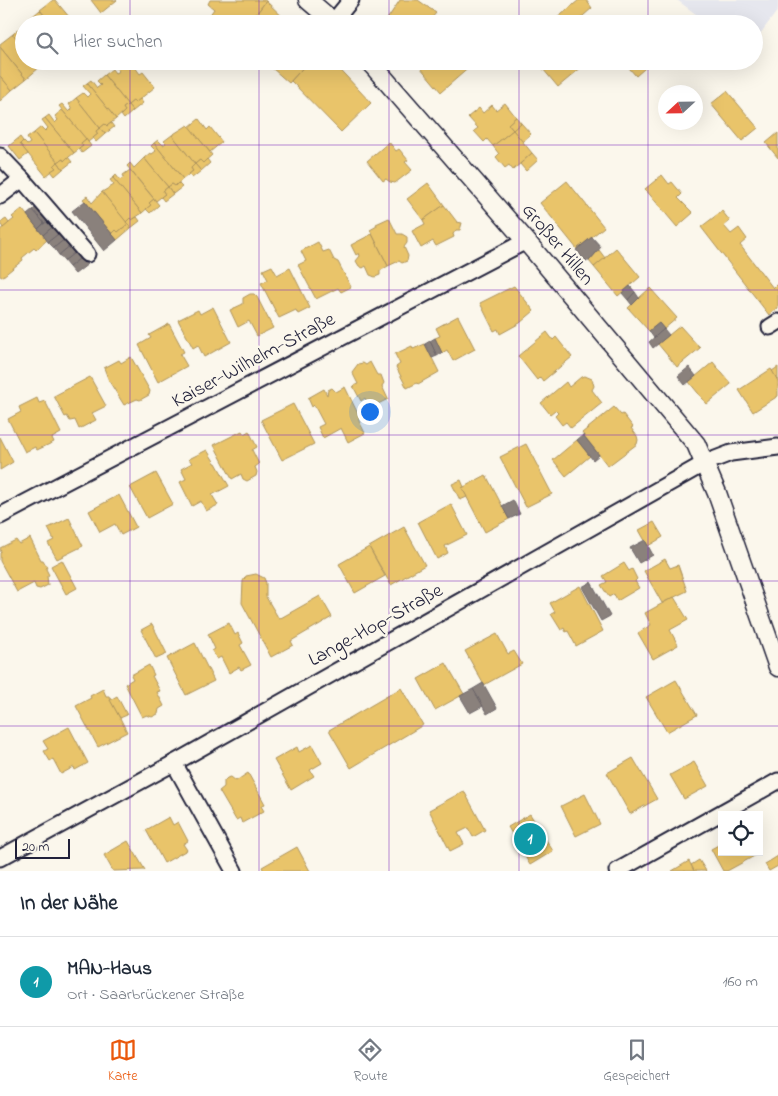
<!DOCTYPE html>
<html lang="de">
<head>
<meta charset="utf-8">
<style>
	:root { --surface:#fff; --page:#f6f6f7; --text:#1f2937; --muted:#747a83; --line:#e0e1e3; --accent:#ea580c }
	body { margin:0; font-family:"Indie Flower",sans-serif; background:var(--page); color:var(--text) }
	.controls { position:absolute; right:15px; bottom:15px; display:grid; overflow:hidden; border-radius:0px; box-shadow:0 5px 20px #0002 }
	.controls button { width:45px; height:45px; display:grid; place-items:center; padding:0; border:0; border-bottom:1px solid var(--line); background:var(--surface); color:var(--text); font:25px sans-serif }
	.compass { position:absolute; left:658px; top:85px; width:45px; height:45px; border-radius:50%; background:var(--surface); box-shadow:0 5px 20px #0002; rotate:248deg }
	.scale { position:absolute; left:15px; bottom:12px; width:55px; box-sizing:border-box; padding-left:5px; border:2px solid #22223b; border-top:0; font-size:14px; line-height:18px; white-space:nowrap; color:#22223b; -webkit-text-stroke:4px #fbf7ec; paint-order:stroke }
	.you { position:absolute; left:369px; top:411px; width:18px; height:18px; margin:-12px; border:4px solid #fff; border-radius:50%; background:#1a73e8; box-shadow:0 0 0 8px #1a73e833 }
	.badge { display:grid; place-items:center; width:32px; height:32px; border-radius:50%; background:var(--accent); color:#fff; font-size:16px; font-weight:700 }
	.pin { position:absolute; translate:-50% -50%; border:2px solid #fff; box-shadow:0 1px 5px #0006 }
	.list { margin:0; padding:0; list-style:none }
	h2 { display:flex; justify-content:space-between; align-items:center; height:65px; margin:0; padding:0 20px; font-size:21px }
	h2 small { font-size:16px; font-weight:400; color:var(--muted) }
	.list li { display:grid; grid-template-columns:32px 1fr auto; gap:15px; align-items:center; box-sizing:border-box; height:90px; padding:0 20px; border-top:1px solid var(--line) }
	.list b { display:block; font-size:19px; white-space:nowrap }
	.list p { margin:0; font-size:16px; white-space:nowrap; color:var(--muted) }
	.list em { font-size:16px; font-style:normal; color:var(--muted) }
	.icon { flex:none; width:28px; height:28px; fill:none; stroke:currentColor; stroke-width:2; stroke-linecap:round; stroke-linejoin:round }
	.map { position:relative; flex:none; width:778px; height:871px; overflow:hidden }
	.search { position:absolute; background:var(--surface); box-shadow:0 5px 20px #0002; left:15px; right:15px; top:15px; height:55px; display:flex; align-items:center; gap:12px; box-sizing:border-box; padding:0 18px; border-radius:28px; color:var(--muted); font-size:19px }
	.sheet { height:155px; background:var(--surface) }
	nav { display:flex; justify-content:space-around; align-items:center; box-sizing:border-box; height:70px; border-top:1px solid var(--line); background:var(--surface); font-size:14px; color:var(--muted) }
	nav a { display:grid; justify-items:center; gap:2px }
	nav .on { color:var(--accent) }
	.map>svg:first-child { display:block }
</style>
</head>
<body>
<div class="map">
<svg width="778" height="871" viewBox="0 0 778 871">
	<rect width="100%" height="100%" fill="#fbf7ec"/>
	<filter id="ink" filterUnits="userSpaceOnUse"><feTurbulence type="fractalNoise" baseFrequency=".02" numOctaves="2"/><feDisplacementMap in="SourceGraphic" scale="10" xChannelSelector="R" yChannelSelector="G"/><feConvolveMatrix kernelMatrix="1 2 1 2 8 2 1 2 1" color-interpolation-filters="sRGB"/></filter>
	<g filter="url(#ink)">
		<polygon fill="#e6e7ee" points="677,0 778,0 778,10 754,42 754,24 709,24"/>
		<g fill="#e9c46a" stroke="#ad935c">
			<polygon points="53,0 55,0 75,24 51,24 40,10"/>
			<polygon points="91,0 117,0 101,13"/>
			<polygon points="210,0 264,0 266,1 249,24 227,24 230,20 226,17 220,24 209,16 214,9 208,4"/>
			<polygon points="400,0 418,0 436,13 431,19 434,24 384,24"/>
			<polygon points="579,0 586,0 592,8 574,24 550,24"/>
			<polygon points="266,1 290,24 249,24"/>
			<polygon points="40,10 51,24 28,24 26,22"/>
			<polygon points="24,24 24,47 13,34"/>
			<polygon points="13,34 24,47 24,61 36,61 40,67 26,79 0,47 0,44"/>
			<polygon points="0,47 26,79 12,90 0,76"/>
			<polygon points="114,61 125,61 129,65 132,63 140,74 143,72 155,87 135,103 133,101 128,105 104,75 112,69 115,73 119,71 112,63"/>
			<polygon points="264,61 309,61 289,83"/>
			<polygon points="309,61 332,61 371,103 341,132 291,81"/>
			<polygon points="415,61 468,61 472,65 441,92"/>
			<polygon points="553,61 589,61 558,87 543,69"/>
			<polygon points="623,61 653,61 636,76"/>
			<polygon points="104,75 128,105 123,108 125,111 116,119 87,83 91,80 97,88 101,85 97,81"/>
			<polygon points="0,76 12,90 0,101"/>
			<polygon points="87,83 116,119 107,126 105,124 100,128 76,98 83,93 87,97 90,94 83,86"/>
			<polygon points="727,91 758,128 742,141 711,104"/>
			<polygon points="76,98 100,128 96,131 98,134 88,142 59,106 62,104 69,112 72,109 69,104"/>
			<polygon points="140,99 143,103 133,111 128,105 133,101 135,103"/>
			<polygon points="505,103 516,117 508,124 513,130 493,146 487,139 484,142 474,131 478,128 468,117 479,108 483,113 492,105 496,110"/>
			<polygon points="128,105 133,111 124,119 121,115 125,111 123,108"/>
			<polygon points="62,110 86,139 81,143 83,146 74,153 45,118 49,115 55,123 58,120 55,116"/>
			<polygon points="516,117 521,123 513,130 508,124"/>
			<polygon points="45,118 74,153 64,161 63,159 58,162 34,133 41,127 45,131 48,128 42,120"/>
			<polygon points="199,119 207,130 210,127 222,142 210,152 189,127"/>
			<polygon points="111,123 114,127 105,134 100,128 105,124 107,126"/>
			<polygon points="521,123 531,134 522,142 513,130"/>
			<polygon points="188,125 212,155 203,163 200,160 195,164 172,135"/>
			<polygon points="100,128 105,134 96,142 93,138 98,134 96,131"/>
			<polygon points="513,130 532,153 513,170 509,165 505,168 496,157 499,154 493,146"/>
			<polygon points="34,133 58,162 54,166 56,168 46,176 20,144 23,141 27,145 30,143 27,138"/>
			<polygon points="778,133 778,158 766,143"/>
			<polygon points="172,135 195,164 191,168 193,171 183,179 154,143 158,140 163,145 166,143 164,141"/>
			<polygon points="20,137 23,141 20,144 28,154 20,160 9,146"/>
			<polygon points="86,139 91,146 82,153 79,149 83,146 81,143"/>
			<polygon points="389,142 396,151 399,149 408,160 405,162 412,170 395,183 390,182 386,179 383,181 367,161"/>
			<polygon points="154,143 183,179 175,186 172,184 168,187 144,158 150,153 152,154 156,151 151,146"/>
			<polygon points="532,153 538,160 526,171 520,164"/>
			<polygon points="68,157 72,162 63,169 58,162 63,159 64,161"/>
			<polygon points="144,158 168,187 163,191 165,194 156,201 127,166 130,163 134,168"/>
			<polygon points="207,159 210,163 201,171 195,164 200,160 203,163"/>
			<polygon points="58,162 63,169 55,176 51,171 56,168 54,166"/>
			<polygon points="195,164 201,171 192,178 189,174 193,171 191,168"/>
			<polygon points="130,170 154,199 149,203 151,205 142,213 113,178 116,175 120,180 124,177 123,175"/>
			<polygon points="662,175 669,184 672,182 682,194 678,198 693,213 677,227 645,189"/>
			<polygon points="113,178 142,213 132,220 130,218 126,222 102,192 114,185 110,180"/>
			<polygon points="567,181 604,227 577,249 540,203"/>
			<polygon points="178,183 182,187 173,194 168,187 172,184 175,186"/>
			<polygon points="428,183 444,205 423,220 407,199"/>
			<polygon points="168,187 173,194 164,201 161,197 165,194 163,191"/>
			<polygon points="102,192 128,224 118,232 116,230 112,234 83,199 87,196 92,203"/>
			<polygon points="154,199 159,205 150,213 146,209 151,205 149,203"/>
			<polygon points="444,205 457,222 462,223 460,230 456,230 453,234 454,237 436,246 433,241 421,248 412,231 425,224 423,220"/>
			<polygon points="22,209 47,240 36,250 34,248 22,258 23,260 2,277 0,276 0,230 14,219 12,217"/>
			<polygon points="722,211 730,221 724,226 731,234 739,228 747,239 740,245 773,288 778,283 778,308 769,315 701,227"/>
			<polygon points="137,217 140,221 131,228 126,222 130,218 132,220"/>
			<polygon points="389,218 397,234 402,234 407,237 407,243 404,247 408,256 407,261 402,263 399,261 388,266 370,230 377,226 376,224"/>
			<polygon points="6,219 9,223 3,228 0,223"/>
			<polygon points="128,224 131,228 117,240 112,234 116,230 118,232"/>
			<polygon points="372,234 388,266 380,271 380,275 375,277 370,275 366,266 363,268 359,266 356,261 360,256 359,253 356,255 351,245"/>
			<polygon points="318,242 323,252 329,250 334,260 338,262 351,287 341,292 338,288 316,299 298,265 306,261 301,251"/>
			<polygon points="616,248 640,277 618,296 594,267"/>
			<polygon points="599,250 605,258 594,267 589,261"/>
			<polygon points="272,266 277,275 290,268 310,308 298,314 296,310 279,318 261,283 268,280 263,270"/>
			<polygon points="514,286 534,311 520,323 500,334 498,329 494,331 480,303"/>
			<polygon points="650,288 677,318 664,329 659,323 649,331 628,308"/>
			<polygon points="250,294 254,294 257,297 273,328 257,336 249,321 238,327 230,310 243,304 243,298"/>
			<polygon points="213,307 231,342 204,357 198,345 193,348 178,320 198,310 200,314"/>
			<polygon points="458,316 475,349 453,361 447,350 442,353 435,338 440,336 436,328"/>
			<polygon points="169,324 184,352 180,354 187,366 158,382 139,345 151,338 149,335"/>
			<polygon points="680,326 700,348 677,367 658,344"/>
			<polygon points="547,332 553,340 556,337 572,357 543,381 540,377 537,380 518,356"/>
			<polygon points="425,344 439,372 418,384 417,383 407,388 396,367 400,364 395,354 412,346 413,349"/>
			<polygon points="131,357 150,391 149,395 140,400 137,399 124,405 109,381 104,368 119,360 121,363"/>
			<polygon points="370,362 377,375 381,375 384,383 382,386 388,399 370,408 365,398 361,401 353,386 358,384 352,372 358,364 363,363 366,365"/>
			<polygon points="713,362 731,384 707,404 689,382"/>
			<polygon points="778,367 778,381 772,371"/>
			<polygon points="771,369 778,381 778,396 753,412 739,390"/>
			<polygon points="585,376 592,379 594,386 592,390 602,403 571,428 566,422 562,425 555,416 558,413 555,410 550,414 541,403 566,382 569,387 581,377"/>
			<polygon points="90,377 106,406 92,413 96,420 79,429 75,420 70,421 67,416 65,417 54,396"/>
			<polygon points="345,387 360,418 358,419 365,433 348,442 341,428 323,438 318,427 324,424 314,405 312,407 308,398 324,389 327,395 328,390 332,388 336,392"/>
			<polygon points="37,398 39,403 45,401 61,433 52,438 54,442 37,450 35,447 25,452 8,419 21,412 19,407"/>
			<polygon points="293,404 314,444 282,460 261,420"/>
			<polygon points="614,407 621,415 623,414 633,427 631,428 637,436 638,440 637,444 608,466 582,433"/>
			<polygon points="242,431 244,434 249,431 257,447 252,450 259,464 255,467 257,472 256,476 247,481 243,479 241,474 232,479 214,445"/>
			<polygon points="0,437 13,462 0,470"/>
			<polygon points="577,440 590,456 566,476 553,460"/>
			<polygon points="526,444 552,494 526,507 500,457"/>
			<polygon points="207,450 215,463 216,463 229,486 212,495 218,505 206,511 201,501 192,506 180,482 186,479 181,469 192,463 189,459"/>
			<polygon points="156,473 173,504 147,518 130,487"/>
			<polygon points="486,475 509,519 485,532 462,488"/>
			<polygon points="461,480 464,487 462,488 467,497 460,500 452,484"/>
			<polygon points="119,495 136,527 121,535 115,524 100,532 89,511"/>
			<polygon points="451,504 467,535 445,546 448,553 437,559 418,522"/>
			<polygon points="69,518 83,546 57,559 48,543 54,540 48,528"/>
			<polygon points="654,522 663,537 648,546 639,530"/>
			<polygon points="404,527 425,565 391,585 369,547"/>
			<polygon points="30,538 41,560 43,560 47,567 46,569 49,575 47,576 48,585 40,589 36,588 34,583 17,592 0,561 0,553 1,552 0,548 16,540 19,544"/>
			<polygon points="369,547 385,576 355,593 339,564"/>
			<polygon points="665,559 670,568 678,565 687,591 662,603 644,571"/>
			<polygon points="62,560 77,588 66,594 51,566"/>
			<polygon points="624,563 629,571 632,569 637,579 635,581 639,588 617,601 614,594 609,597 601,585 607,582 603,576"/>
			<polygon points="256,574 264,578 266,583 266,597 279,619 320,596 332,617 291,641 293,645 271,657 242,603 243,581 246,576"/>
			<polygon points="580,586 603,631 576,646 568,631 566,632 564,628 561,630 551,614 555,612 550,603"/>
			<polygon points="674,597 688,620 670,630 678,645 653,659 638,633 651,625 645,613"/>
			<polygon points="229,623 235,635 238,633 243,643 240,645 251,665 241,670 239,667 229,673 221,657 217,659 212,651 215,649 208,634"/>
			<polygon points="152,624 167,654 156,659 141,630"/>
			<polygon points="497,634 508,654 514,651 522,664 484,685 465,651"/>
			<polygon points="195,643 214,681 186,695 167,658"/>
			<polygon points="446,663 464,694 435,710 418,679"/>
			<polygon points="149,665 154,675 152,676 160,691 157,692 164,706 159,709 158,714 152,717 147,715 142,717 125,684 133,679 131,675"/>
			<polygon points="676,680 697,715 667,732 646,697"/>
			<polygon points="401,688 423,725 351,768 329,730"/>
			<polygon points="103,689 106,696 109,696 127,732 98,747 76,706 91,698 90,696"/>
			<polygon points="117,696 127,715 120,718 110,700"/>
			<polygon points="69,727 88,763 75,770 74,767 61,774 53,759 50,761 44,751 48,749 43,741"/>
			<polygon points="312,745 322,763 310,770 314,776 291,790 274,760 297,747 299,752"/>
			<polygon points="633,758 657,799 630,814 607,773"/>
			<polygon points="694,762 708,786 684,799 670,775"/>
			<polygon points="248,773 265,804 261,806 264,811 242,823 240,818 236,820 219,791 224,787 224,781 227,778 231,777 236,781"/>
			<polygon points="464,791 485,830 473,837 468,828 458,833 464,844 450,851 429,810"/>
			<polygon points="585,794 600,824 576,836 561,806"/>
			<polygon points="530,814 553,851 530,865 508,827"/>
			<polygon points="169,817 173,825 178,822 188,841 183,844 187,850 164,863 146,830"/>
			<polygon points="128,841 145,870 113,871 104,855"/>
			<polygon points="722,843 722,852 757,852 758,854 727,871 723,871 711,849"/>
			<polygon points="297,847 310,871 264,871 262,867"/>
			<polygon points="778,856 778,866 769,871 765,864"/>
			<polygon points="699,860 706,871 694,871 691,865"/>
			<polygon points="689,861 694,871 672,871"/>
		</g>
		<g fill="#8a817c" stroke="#6b6468">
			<polygon points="85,201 117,240 104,251 72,211"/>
			<polygon points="40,204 51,218 44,223 33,210"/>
			<polygon points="33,210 44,223 38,229 27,215"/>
			<polygon points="51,218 56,224 43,235 38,229"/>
			<polygon points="56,224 62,231 48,242 43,235"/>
			<polygon points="62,231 67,237 54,248 48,242"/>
			<polygon points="67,237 72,244 59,255 54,248"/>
			<polygon points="592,237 601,247 589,261 585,261 576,250"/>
			<polygon points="72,244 78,250 64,261 59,255"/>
			<polygon points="78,250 83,256 69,267 64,261"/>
			<polygon points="83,256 88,264 75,274 69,267"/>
			<polygon points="630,286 635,292 628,300 622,293"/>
			<polygon points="635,292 639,298 632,305 628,300"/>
			<polygon points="659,323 664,329 654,338 649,331"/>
			<polygon points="664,329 669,335 653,348 649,342"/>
			<polygon points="435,338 442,353 437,356 430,341"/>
			<polygon points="430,341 437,356 432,358 425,344"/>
			<polygon points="689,367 696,376 685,385 678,376"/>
			<polygon points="583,435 599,455 593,460 577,440"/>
			<polygon points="513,500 520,514 509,519 502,506"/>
			<polygon points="645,540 653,555 639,563 630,548"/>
			<polygon points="591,582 610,616 601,621 582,587"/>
			<polygon points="483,683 497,708 487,714 473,689"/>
			<polygon points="473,689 483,706 470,713 460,696"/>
		</g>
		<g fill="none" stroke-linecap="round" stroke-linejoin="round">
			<g stroke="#22223b" stroke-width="19">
				<g id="minor">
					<polyline points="334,21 351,0"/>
					<polyline points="0,156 22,179 0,196"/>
					<polyline points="22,179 87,254"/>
					<polyline points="770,327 778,322"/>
					<polyline points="0,516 526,241"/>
					<polyline points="174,763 234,871"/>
					<polyline points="0,858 174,763 705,463 731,453 778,447"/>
					<polyline points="617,871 778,781"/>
				</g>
			</g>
			<g stroke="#22223b" stroke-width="21">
				<g id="tertiary">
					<polyline points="308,0 336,24"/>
					<polyline points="369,61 526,241 696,444 717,493 778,667"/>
				</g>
			</g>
			<use href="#minor" stroke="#fbf7ec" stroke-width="15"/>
			<use href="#tertiary" stroke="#fbf7ec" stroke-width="18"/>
		</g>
	</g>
	<path fill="none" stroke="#7b2cbf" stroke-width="1" stroke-opacity="0.55" d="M130,0V24M259,0V24M389,0V24M519,0V24M648,0V24M130,61V871M259,61V871M389,61V871M519,61V871M648,61V871M0,145H778M0,290H778M0,435H778M0,581H778M0,726H778"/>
	<g text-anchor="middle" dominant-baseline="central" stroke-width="5" stroke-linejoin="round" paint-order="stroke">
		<g font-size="20" fill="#22223b" stroke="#fbf7ec">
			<text transform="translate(557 245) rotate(50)">Großer Hillen</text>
			<text transform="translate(254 361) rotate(-28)">Kaiser-Wilhelm-Straße</text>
			<text transform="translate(376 626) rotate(-29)">Lange-Hop-Straße</text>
		</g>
	</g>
</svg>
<div class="controls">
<button><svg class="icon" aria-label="locate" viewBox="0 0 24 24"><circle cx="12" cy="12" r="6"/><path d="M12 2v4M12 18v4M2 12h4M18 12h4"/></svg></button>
</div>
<svg class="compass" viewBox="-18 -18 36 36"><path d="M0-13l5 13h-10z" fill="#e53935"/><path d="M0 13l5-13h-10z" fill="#747a83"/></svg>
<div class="scale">20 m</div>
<div class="you"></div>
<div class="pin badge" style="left:530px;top:839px;background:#0f9aa8">1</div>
<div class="search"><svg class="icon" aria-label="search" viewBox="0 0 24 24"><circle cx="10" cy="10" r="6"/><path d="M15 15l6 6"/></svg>Hier suchen</div>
</div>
<section class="sheet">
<h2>In der Nähe<small></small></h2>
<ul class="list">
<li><span class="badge" style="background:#0f9aa8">1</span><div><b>MAN-Haus</b><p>Ort · Saarbrückener Straße</p></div><em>160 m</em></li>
</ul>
</section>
<nav>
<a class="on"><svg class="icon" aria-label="map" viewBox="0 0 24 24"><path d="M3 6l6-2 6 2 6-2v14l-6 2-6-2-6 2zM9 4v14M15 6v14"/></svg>Karte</a>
<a><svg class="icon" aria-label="directions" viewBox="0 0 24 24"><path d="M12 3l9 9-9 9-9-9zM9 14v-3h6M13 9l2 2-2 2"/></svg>Route</a>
<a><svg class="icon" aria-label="saved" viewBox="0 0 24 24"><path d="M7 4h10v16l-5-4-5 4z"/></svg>Gespeichert</a>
</nav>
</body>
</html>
